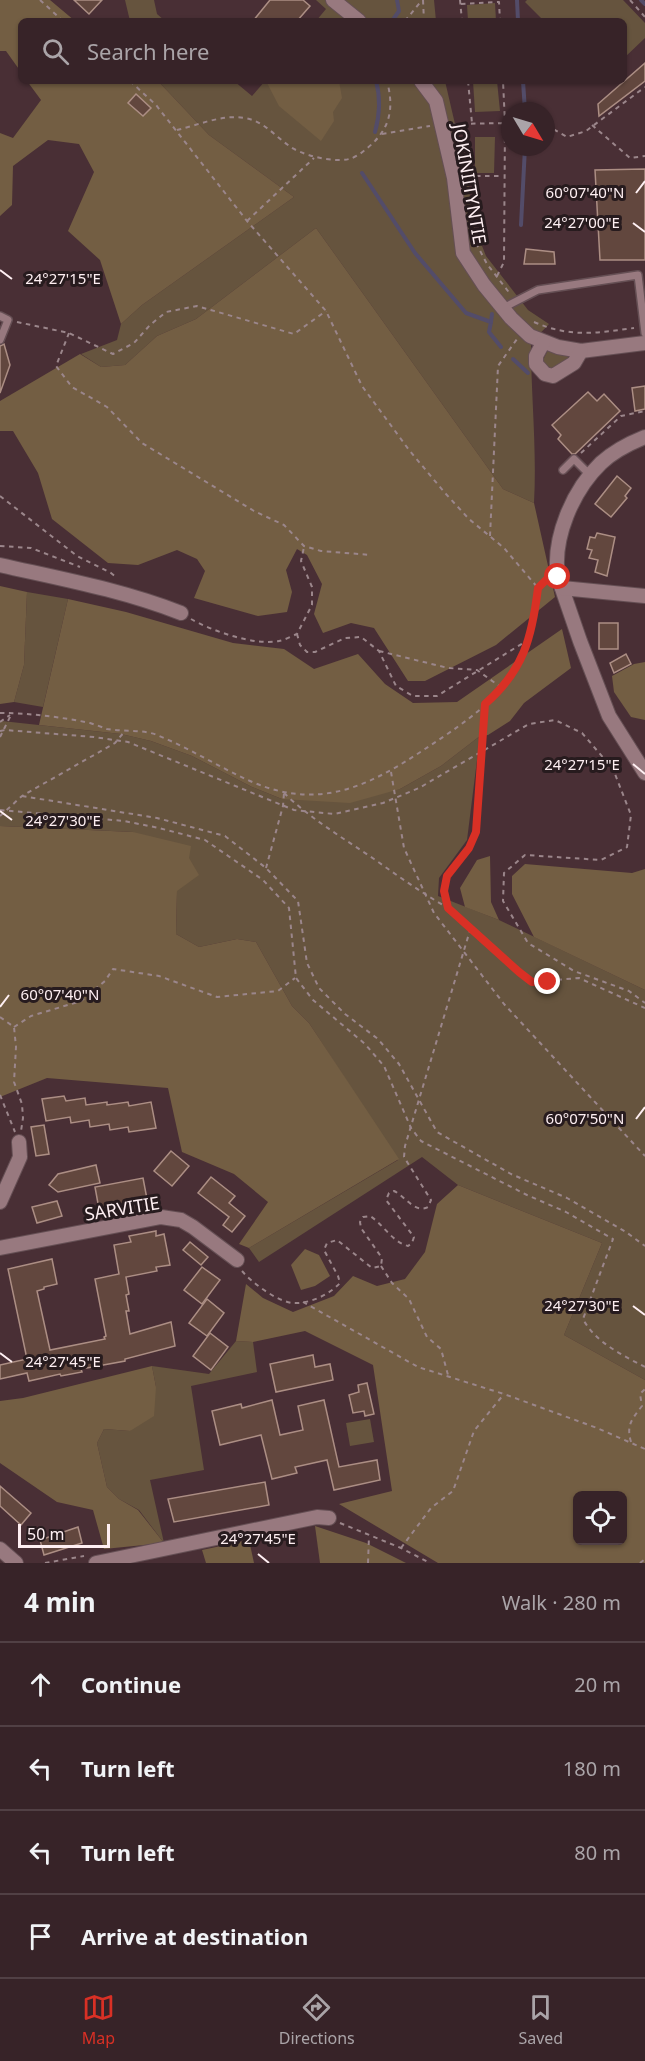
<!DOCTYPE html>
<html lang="en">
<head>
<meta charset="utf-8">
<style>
	:root { --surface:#372328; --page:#3e2b30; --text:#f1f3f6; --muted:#aaa4a8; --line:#514045; --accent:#d93025 }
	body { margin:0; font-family:"Noto Sans",sans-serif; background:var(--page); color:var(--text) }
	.controls { position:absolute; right:18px; bottom:18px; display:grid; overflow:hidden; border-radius:9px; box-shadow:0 2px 4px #0004 }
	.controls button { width:54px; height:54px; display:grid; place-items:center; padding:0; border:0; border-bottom:2px solid var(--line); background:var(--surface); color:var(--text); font:30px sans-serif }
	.compass { position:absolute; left:501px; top:102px; width:54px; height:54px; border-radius:50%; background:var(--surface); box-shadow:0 2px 4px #0004; rotate:128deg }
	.scale { position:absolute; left:18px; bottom:15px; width:92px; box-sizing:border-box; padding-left:6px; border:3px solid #feeff2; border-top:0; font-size:16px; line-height:21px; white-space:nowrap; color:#feeff2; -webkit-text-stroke:4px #271b1e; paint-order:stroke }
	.stop { position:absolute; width:18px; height:18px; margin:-14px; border:4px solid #d93025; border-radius:50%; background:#fff }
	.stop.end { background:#d93025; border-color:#fff; box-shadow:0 2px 6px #0008 }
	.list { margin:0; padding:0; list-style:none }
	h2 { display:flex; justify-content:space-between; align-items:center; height:78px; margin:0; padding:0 24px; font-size:26px }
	h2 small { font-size:20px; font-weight:400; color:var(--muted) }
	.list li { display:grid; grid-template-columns:39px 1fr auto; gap:18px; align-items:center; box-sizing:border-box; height:84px; padding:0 24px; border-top:2px solid var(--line) }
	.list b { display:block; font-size:22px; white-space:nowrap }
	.list em { font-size:20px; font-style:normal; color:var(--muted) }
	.icon { flex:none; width:33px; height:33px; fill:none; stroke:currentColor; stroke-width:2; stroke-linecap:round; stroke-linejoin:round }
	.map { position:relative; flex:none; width:645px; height:1563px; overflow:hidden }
	.search { position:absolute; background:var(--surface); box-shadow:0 2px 4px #0004; left:18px; right:18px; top:18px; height:66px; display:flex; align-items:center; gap:15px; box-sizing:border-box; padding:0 21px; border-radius:9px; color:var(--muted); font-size:22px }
	.sheet { height:414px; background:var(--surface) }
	nav { display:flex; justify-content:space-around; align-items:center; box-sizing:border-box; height:84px; border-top:2px solid var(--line); background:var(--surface); font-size:16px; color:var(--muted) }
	nav a { display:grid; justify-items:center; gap:3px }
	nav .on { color:var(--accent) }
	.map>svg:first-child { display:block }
</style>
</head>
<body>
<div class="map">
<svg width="645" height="1563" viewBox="0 0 645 1563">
	<rect width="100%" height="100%" fill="#492f35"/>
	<g fill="#66543e">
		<polygon points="125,0 154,0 157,14 165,21 130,21"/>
		<polygon points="316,0 434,0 436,21 316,21 326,9"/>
		<polygon points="527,0 623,0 645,23 645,38 624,58 624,21 544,21 525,2"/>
		<polygon points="495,3 496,21 468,21 467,5"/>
		<path d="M158,81H234L252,96L265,81H445L468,180L473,223L486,256L528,310L549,324L531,343C531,397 537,449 534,503L503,489L316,228L196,319L157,336L125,365L101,367L81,354L117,340L121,324L142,305L294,197L209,135Z"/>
		<polygon points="473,81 497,81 500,111 475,112"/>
		<polygon points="475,137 495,137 494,173 475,173"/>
		<polygon points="548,350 570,357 554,368 549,368 545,364 543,360"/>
		<polygon points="27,592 68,599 43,707 14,702 24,665"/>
		<polygon points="2,721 121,734 151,741 192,756 252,787 282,799 400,789 441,766 480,736 467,840 439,878 438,896 499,920 645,990 645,1380 564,1335 602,1243 458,1185 422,1157 259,1262 249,1248 398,1160 309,1023 292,1006 256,942 237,939 199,947 176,934 177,891 133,832 0,826 0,722"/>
		<polygon points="236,1341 253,1342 257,1372 191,1386 204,1470 150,1480 164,1543 139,1510 119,1499 107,1487 97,1443 104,1429 130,1431 156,1387 152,1366 209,1374"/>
		<polygon points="370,1419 374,1442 350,1446 346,1423"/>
	</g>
	<g fill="#735e43" fill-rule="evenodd">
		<polygon points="0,0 50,0 75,21 21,21 21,72 6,51 0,51"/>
		<polygon points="27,81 158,81 209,135 294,197 142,305 121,324 100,260 68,231 94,172 79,144 48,140 13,166 12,205 0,216 0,133 13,138 41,100"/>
		<polygon points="266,81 339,81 342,98 333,112 334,121 321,141 279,106"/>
		<polygon points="316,228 503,489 534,503 555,597 496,645 425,681 408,681 374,628 351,623 323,633 314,614 322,584 307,555 297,549 286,570 292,592 287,612 258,616 194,598 205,571 197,559 177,550 138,565 108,563 52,519 38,473 13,431 0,431 0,401 80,354 101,367 125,365 157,336 196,319"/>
		<polygon points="0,586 27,592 24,665 14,702 0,704"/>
		<polygon points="68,599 126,612 233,643 284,649 314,669 358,654 385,684 413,703 457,702 562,629 571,668 524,703 510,721 488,735 480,736 441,766 400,789 350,803 282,799 252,787 192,756 151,741 121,734 39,725"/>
		<polygon points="645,662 645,720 631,717 614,692 612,676 634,664"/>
		<polygon points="0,826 133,832 191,846 189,858 199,875 177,891 176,934 199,947 237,939 256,942 292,1006 309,1023 399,1159 249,1248 239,1244 268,1202 234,1174 182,1152 168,1088 47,1078 0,1097"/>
		<polygon points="490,856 491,902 499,920 465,907 460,888 477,860"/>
		<polygon points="525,864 632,873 645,869 645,990 534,937 512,894 512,876"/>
		<path d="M458,1185L602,1243L564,1335L645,1380V1563H438L339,1504L392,1491L373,1365L305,1331L253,1342L236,1341L246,1284L263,1298L293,1312L334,1296L353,1276L377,1286L405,1279L425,1252L437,1204ZM578,1496H622V1540H578Z"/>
		<polygon points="305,1249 319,1255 330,1276 315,1286 301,1290 291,1265"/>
		<polygon points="152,1366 156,1387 154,1416 130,1431 104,1429 97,1443 107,1487 119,1499 138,1510 164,1543 104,1549 93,1510 57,1502 0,1463 0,1401 23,1398"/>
		<polygon points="315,1526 366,1543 406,1563 320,1563"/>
		<polygon points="249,1540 254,1563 206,1563 202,1550"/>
	</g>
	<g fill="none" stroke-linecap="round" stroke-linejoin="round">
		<g stroke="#534c69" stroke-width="4">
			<polyline points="517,0 518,21"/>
			<polyline points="641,0 645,4"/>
			<polyline points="392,21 399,11 397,0"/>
			<polyline points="523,81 525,111"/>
			<path d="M375,132C380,114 381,99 376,81"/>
			<polyline points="362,173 415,253 466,313 491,322 489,332 501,347"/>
			<polyline points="521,225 525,147"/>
			<polyline points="491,322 492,314"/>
			<polyline points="513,359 528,373"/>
		</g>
	</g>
	<g fill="#62473e" stroke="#ac8e84" stroke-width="1.5">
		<polygon points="74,0 102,0 89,14"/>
		<polygon points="270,0 303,0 310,6 297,21 253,21"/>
		<polygon points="645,63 645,81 599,116 598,104"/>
		<polygon points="136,94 151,108 143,116 128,103"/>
		<polygon points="645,169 645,260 600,260 595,170"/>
		<polygon points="526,249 554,252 555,264 524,264"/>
		<polygon points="4,344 10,365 0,393 0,346"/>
		<polygon points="645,386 645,409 635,411 632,388"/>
		<polygon points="588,392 597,401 604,394 620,411 575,454 572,454 558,439 561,435 552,425"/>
		<polygon points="617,476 631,488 625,496 627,498 611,517 595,504"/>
		<polygon points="597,533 615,537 607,576 595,572 598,560 589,558 592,550 587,549 590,537 595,538"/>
		<rect x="599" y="623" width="19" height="26"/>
		<polygon points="626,654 631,664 614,673 610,663"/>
		<polygon points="64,1096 66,1101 85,1098 86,1105 107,1102 107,1105 128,1102 129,1106 151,1102 156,1128 129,1132 128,1127 110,1130 109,1124 90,1127 89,1120 71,1123 70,1117 46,1121 42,1099"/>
		<polygon points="44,1125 49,1154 36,1156 31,1127"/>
		<polygon points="171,1151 189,1166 172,1186 154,1171"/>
		<polygon points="96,1165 100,1183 58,1192 49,1185 58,1174"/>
		<polygon points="211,1177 235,1196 229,1203 245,1216 232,1232 223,1225 229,1217 198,1193"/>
		<polygon points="143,1178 147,1199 99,1209 95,1187"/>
		<polygon points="57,1201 62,1216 37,1223 32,1207"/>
		<polygon points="156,1231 156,1236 164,1234 170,1265 156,1267 157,1271 126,1277 129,1294 126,1295 129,1311 126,1311 130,1334 171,1322 175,1346 125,1359 125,1361 81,1369 82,1372 61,1376 60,1374 29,1381 27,1373 0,1379 0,1365 27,1359 8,1269 52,1259 57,1284 44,1287 44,1289 37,1291 50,1350 105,1339 104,1337 106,1336 95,1279 119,1274 114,1245 131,1242 129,1236"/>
		<polygon points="190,1242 208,1257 201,1265 183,1250"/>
		<polygon points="202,1267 220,1280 202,1304 184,1290"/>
		<polygon points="207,1299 224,1313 207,1336 189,1323"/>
		<polygon points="210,1333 228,1347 211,1370 193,1356"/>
		<polygon points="313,1355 315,1367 330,1364 333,1380 276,1392 270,1364"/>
		<polygon points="367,1383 374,1414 365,1416 364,1411 353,1413 349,1395 359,1392 358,1385"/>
		<polygon points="272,1400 280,1435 303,1430 298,1406 324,1400 339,1467 377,1460 380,1480 334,1490 327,1460 295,1467 297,1473 272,1479 261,1435 220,1445 212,1411 241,1404 242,1408"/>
		<polygon points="265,1482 269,1505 174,1522 168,1499"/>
		<polygon points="0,1486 31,1513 21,1525 0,1506"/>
		<polygon points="78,1527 82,1543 44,1555 40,1540"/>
	</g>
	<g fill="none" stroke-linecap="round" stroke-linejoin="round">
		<g stroke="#654f54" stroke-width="10">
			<g id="service">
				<polyline points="503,308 538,290 638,275 645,333"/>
				<polyline points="0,316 8,320 0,340"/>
				<polyline points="563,470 574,459 590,475"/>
			</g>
		</g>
		<g stroke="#654f54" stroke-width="16">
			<g id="minor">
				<polyline points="333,0 359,21"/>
				<polyline points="421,81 436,101 454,178 463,253 484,285 511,318 530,336 558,347 581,351 645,343"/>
				<polyline points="543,343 536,356 536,364 545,374 553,376 574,363 581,351"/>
				<path d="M645,437C630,443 614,451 601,463C573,490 552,538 558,577L580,641L609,716L645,773"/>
				<path d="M0,565C62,579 122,590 181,613"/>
				<polyline points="562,588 645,596"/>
				<polyline points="0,1202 20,1157 19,1142"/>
				<polyline points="0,1248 161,1217 181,1220 193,1227 237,1260"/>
				<polyline points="0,1549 16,1563"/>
				<polyline points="96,1563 317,1517 329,1518"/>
			</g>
		</g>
		<g stroke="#9b868b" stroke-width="2" stroke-dasharray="4.5 4.5" stroke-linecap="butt">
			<polyline points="40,0 63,21"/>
			<polyline points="423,0 424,21"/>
			<polyline points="460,0 462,21"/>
			<polyline points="630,0 645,17"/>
			<polyline points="461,4 499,2 500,21"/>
			<polyline points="405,21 422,0"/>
			<polyline points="130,81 156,105 247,221 326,311 362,386 409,450 445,493 469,519 504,548 538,588"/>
			<polyline points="468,81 472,123"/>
			<polyline points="453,124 510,123"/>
			<polyline points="546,125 567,137 586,131 645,87"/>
			<polyline points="592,125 630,158 645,156"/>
			<path d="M177,130C198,125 223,114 245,118C263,121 274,135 288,145C300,155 333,163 349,159C358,157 369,147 375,141C392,123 393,104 387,81"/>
			<polyline points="382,134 430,126"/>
			<polyline points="467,176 503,176"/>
			<polyline points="247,221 314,158"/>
			<polyline points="476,243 487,264 511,295"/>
			<polyline points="497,276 504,262 505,123 503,81"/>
			<polyline points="17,322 69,333 113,354 134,343 150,325 166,312 197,306 294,334 326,311"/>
			<path d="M534,322C571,338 596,333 634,328"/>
			<polyline points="69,333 56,366 72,387 107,407 142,443 254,511 284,525 304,546 321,551 371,555"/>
			<polyline points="581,453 621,416 645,411"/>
			<polyline points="0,496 77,556 111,573 116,577"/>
			<polyline points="490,536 498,366 517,339"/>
			<polyline points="0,546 31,548 80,567"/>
			<path d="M191,619C212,631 255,646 279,641C285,640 292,636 297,634L312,605V587L301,561L304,547"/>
			<polyline points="297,634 300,645 307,652 315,652 345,638 361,637 379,651 396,686 413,696 437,696 528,640"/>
			<polyline points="379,651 448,668 477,670 502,688"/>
			<path d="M485,704L476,832C466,868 437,861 448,908L532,982L579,978L645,1008"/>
			<path d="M0,713C29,713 61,717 90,723C96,725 102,727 107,729C123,732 142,729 157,735C189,748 219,767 250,781C329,816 383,777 446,735C509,692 529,663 538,588L546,580"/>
			<polyline points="0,722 10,715"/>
			<polyline points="0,731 5,730 94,737 128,742 294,810 334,814 383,803 419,788 529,724 555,720 582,733 613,769 631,815 627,847 601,860 525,855 504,873 503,901 528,943 574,971 629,991 645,1003"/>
			<polyline points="0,737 12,713"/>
			<polyline points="391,772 404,848 434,913 504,1004 645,1156"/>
			<path d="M284,793C311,819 343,838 374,859C398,876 422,893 448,908"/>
			<polyline points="22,796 157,818 225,836 266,868 298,901 307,963 319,988 345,1014 378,1039 399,1064 437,1132 511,1174 567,1198 626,1232 645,1246"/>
			<path d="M0,810L124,821L159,828L205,840L263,880L289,908L296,978L313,1000L365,1044L384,1066L411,1128L421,1141L527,1195L566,1212L613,1239L583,1319C595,1342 622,1355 645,1367"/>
			<polyline points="0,816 22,796 115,743 125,731"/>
			<polyline points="266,868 283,806 284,793"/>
			<polyline points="0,1017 14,1027 16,1047 14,1082 22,1104 23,1118 21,1131"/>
			<polyline points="14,1027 31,1016 81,1001 105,981 113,969 159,976 217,997 278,991 295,978"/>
			<polyline points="0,1095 15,1132"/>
			<polyline points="381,1266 392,1283 409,1299 427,1337 441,1349 448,1375"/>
			<path d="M242,1271C252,1283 278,1302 293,1303C309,1304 329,1295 340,1283L338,1276L324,1250L327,1243L337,1240L372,1268L381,1266L382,1258L361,1228L360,1222L363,1217L370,1216C383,1224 392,1242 408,1246L412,1243L414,1237L386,1200L389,1193L394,1191C405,1196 415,1214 428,1207L431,1200L404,1157L405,1146L471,927"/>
			<polyline points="303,1302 418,1367 504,1394 597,1428 645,1449"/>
			<path d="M631,1442C626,1425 632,1419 642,1406L640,1394L645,1389"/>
			<polyline points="340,1523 401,1548 430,1563"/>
			<polyline points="401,1548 431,1508 453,1491 474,1431 504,1394"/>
			<polyline points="45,1563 84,1556"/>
			<polyline points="368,1563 369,1536"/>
			<polyline points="640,1563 645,1559"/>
		</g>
		<use href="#service" stroke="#98797f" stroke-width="7"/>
		<use href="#minor" stroke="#98797f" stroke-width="14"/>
	</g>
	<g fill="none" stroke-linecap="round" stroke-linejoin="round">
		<path stroke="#d93025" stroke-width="8" d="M548,982H532L519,972L448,908L444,891L447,876L469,848L476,832L485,704C524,670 532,637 538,588L556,570L558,577"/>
	</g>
	<path fill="none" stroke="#feeff2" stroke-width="2" d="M636,193L645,181M633,223L645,232M0,270L12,279M633,764L645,774M0,811L12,820M0,1007L9,995M636,1119L645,1107M633,1306L645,1315M0,1353L12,1362M258,1554L269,1563"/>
	<g text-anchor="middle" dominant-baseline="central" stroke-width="6" stroke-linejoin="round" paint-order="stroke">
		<g font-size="18" fill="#feeff2" stroke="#271b1e">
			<text transform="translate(470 184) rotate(80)">JOKINIITYNTIE</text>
			<text transform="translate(122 1208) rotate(-9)">SARVITIE</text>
		</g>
	</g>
	<g font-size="15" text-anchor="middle" fill="#feeff2" stroke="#271b1e" stroke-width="6" stroke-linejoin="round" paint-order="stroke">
		<text x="585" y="198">60°07'40"N</text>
		<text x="582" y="228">24°27'00"E</text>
		<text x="63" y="284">24°27'15"E</text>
		<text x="582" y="770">24°27'15"E</text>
		<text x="63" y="826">24°27'30"E</text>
		<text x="60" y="1000">60°07'40"N</text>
		<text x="585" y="1124">60°07'50"N</text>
		<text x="582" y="1311">24°27'30"E</text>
		<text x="63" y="1367">24°27'45"E</text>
		<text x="258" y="1544">24°27'45"E</text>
	</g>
</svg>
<div class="controls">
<button><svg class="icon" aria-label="locate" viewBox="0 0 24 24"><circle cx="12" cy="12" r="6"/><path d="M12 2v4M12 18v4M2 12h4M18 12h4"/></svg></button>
</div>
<svg class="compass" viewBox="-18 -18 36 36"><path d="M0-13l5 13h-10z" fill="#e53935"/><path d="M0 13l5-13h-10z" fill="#aaa4a8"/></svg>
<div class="scale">50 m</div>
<div class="stop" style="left:558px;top:577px"></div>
<div class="stop end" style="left:548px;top:982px"></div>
<div class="search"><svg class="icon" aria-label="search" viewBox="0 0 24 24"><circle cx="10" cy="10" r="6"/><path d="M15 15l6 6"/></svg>Search here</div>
</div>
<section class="sheet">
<h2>4 min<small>Walk · 280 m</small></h2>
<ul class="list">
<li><svg class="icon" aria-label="ahead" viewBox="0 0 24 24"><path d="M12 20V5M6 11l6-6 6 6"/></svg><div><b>Continue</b></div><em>20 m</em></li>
<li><svg class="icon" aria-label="left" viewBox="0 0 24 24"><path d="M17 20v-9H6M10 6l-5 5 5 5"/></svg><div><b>Turn left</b></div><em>180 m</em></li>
<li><svg class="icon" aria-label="left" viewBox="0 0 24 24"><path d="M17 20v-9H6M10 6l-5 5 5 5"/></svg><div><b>Turn left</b></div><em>80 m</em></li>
<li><svg class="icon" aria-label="arrive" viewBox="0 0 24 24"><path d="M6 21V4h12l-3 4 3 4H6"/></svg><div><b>Arrive at destination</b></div></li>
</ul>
</section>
<nav>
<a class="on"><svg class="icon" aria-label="map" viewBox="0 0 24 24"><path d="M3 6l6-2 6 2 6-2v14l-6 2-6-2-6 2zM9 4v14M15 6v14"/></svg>Map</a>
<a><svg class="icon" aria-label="directions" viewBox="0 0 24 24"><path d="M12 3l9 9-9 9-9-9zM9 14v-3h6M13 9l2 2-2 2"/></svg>Directions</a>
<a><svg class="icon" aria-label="saved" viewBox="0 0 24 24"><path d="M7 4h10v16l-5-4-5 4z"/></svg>Saved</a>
</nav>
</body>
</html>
